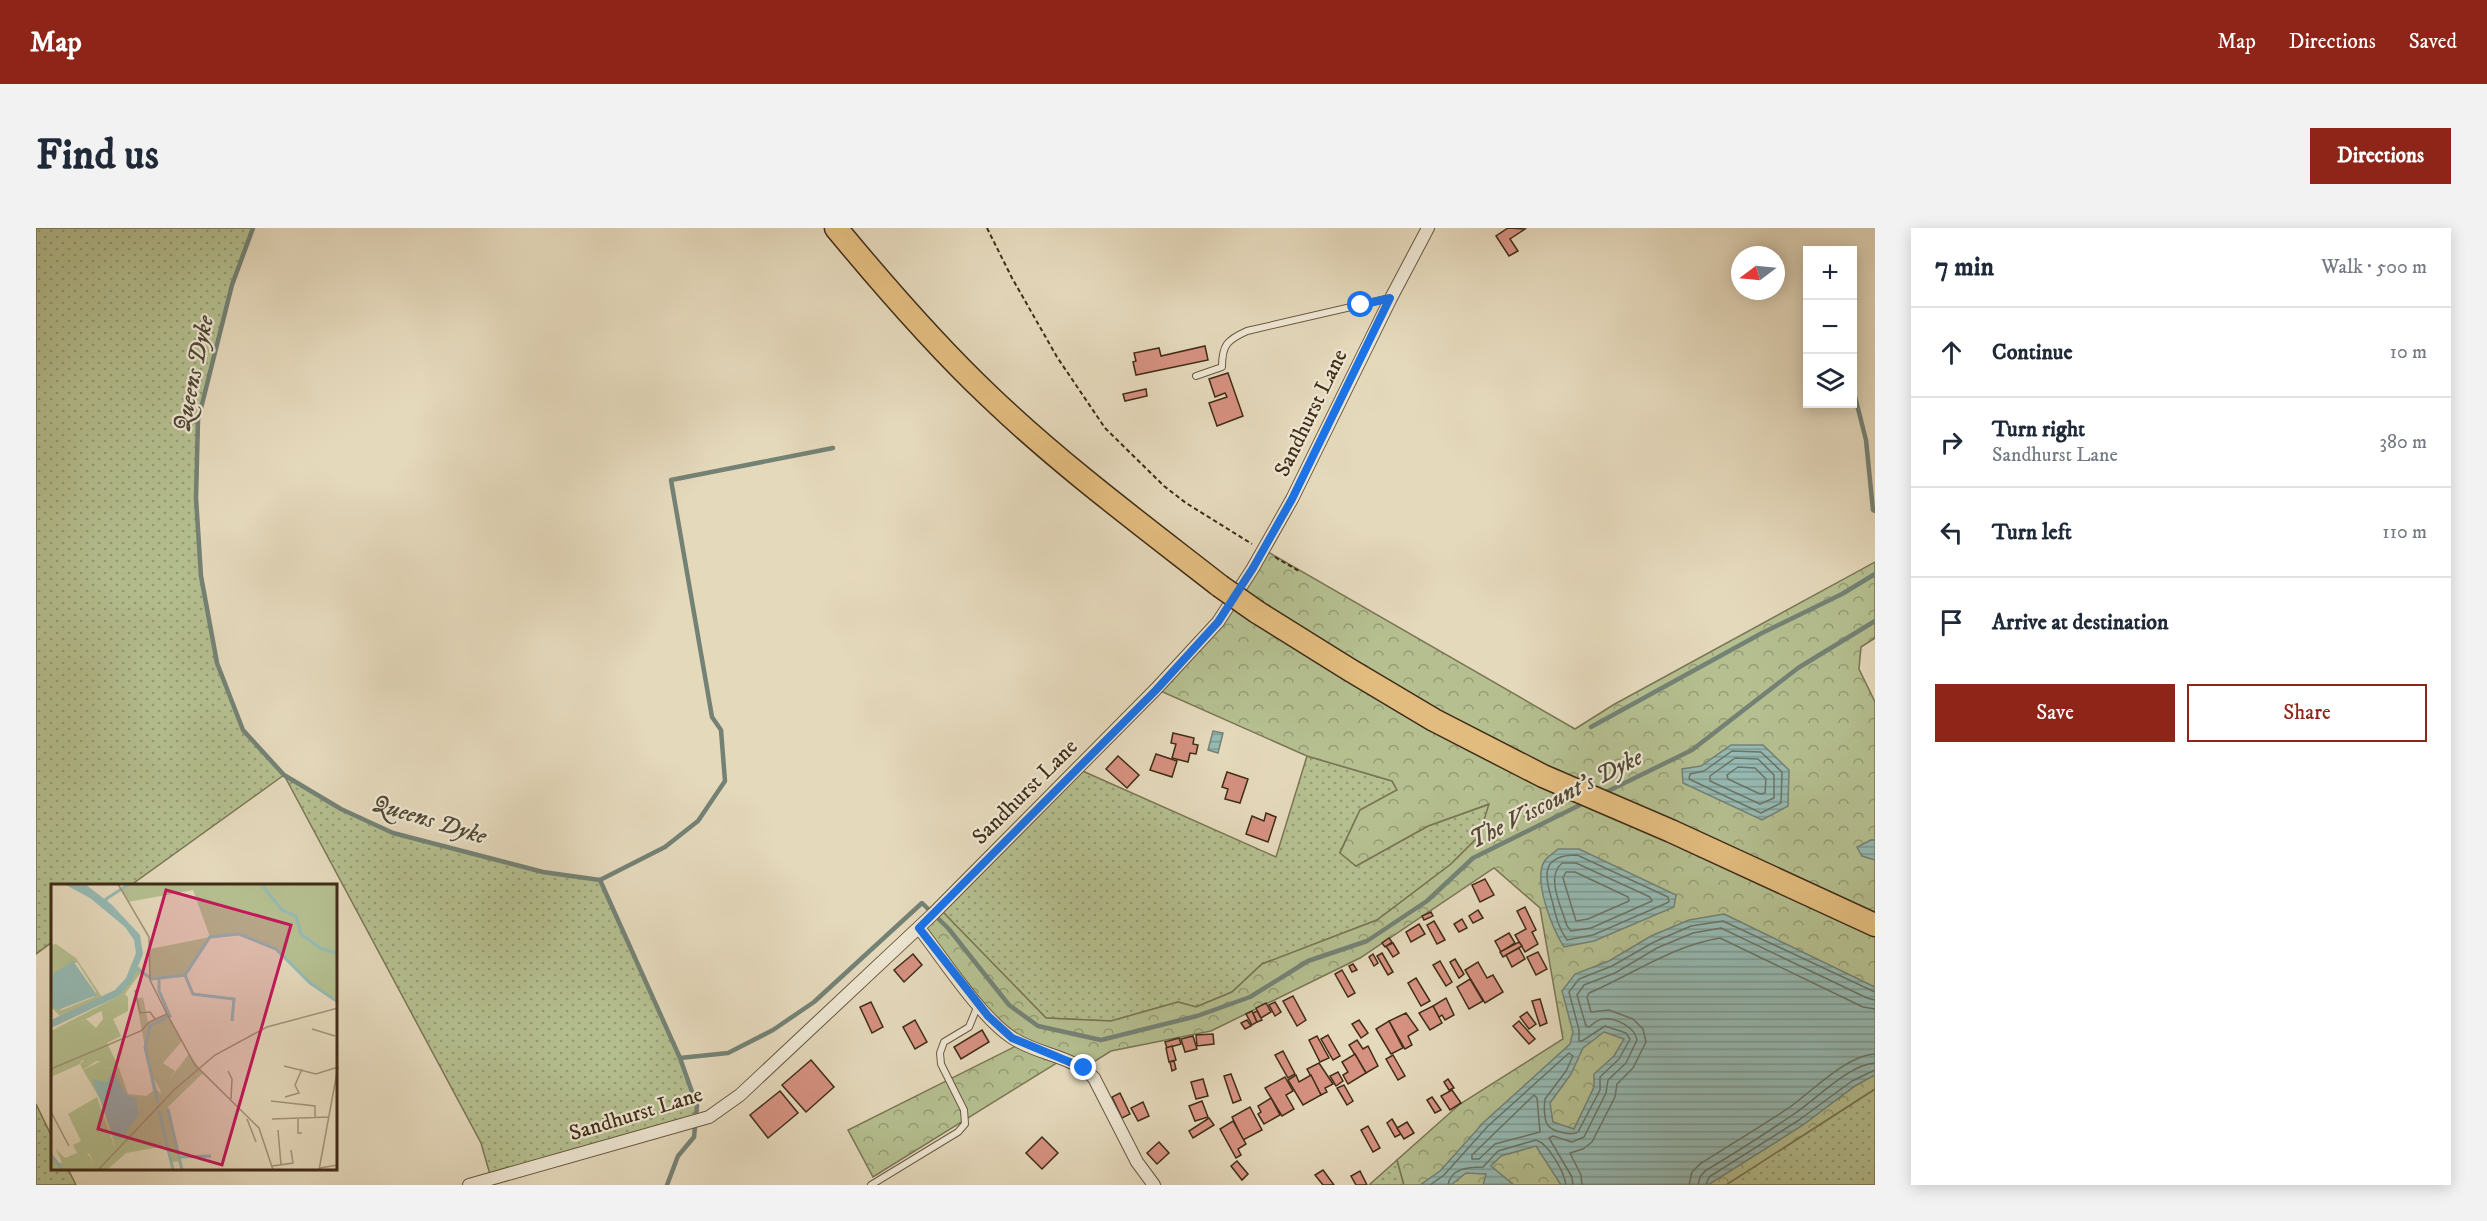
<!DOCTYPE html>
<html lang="en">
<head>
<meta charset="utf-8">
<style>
	:root { --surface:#fff; --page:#f2f2f3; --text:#1f2937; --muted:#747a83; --line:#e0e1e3; --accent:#8f2418 }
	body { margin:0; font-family:"IM FELL DW Pica",serif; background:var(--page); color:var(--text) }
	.controls { position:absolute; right:18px; top:18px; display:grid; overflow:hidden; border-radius:0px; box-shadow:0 3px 15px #0003 }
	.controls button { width:54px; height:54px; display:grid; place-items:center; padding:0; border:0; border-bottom:2px solid var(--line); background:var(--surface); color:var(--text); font:30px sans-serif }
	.compass { position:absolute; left:1695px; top:18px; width:54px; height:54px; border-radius:50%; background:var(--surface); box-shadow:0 3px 15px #0003; rotate:254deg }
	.stop { position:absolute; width:18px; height:18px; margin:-14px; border:4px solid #1a73e8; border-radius:50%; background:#fff }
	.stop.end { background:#1a73e8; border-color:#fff; box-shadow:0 2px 6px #0008 }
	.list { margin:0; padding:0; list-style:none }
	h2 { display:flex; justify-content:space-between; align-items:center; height:78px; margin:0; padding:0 24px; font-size:26px }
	h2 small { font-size:20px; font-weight:400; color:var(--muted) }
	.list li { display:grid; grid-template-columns:39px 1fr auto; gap:18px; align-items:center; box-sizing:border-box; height:90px; padding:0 24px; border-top:2px solid var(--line) }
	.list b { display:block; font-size:22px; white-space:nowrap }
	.list p { margin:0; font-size:20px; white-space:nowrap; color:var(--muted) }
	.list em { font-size:20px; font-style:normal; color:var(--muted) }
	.actions { display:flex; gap:12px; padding:18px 24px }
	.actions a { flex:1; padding:14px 0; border:2px solid var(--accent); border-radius:0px; text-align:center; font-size:21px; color:var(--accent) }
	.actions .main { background:var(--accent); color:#fff }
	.icon { flex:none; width:33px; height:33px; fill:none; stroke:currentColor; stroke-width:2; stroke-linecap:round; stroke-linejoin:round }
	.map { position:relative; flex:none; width:1839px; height:957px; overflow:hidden; border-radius:0px }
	header { display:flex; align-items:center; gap:36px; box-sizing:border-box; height:84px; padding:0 30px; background:var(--accent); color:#fff }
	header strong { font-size:28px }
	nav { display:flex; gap:33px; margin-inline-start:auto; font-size:21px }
	.intro { display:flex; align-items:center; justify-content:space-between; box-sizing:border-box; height:144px; padding:0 36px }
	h1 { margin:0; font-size:42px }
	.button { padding:15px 27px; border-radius:0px; background:var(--accent); color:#fff; font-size:21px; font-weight:700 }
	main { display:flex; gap:36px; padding:0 36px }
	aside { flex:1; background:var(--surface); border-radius:0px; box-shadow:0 3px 15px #0003 }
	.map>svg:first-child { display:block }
</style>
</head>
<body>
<header>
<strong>Map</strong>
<nav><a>Map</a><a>Directions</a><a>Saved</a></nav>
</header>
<div class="intro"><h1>Find us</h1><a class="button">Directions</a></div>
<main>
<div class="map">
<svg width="1839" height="957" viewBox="0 0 1839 957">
	<defs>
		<pattern id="grass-dots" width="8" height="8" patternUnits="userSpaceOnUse" patternTransform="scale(1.5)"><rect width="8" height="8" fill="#b5bf90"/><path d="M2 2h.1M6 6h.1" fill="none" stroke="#959c75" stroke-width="1.8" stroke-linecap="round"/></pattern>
		<pattern id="forest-crowns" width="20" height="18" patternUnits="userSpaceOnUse" patternTransform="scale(1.5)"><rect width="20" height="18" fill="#b5bf90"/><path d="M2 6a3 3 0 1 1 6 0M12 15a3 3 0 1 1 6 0" fill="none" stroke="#959c75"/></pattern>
		<pattern id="water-rules" width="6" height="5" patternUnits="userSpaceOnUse" patternTransform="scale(1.5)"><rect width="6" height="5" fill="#96bab4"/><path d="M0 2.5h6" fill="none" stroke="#7c9891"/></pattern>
	</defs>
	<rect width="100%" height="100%" fill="#e5d9bc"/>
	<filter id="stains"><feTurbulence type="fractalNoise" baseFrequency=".00333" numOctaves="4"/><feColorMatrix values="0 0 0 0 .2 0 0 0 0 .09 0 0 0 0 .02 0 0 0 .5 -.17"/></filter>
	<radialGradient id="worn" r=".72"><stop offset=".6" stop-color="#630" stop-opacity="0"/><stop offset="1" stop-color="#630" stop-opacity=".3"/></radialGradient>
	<g fill="url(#grass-dots)" stroke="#7a7654" stroke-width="1.5">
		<polygon points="0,0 217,0 196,57 163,192 160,270 165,348 181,435 207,502 248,547 305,581 357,605 507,644 564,652 644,830 661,878 659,893 455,950 445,915 248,547 95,657 16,657 16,714 0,726"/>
		<polygon points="1271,528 1356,553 1361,562 1324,582 1304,624 1320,638 1392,598 1454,576 1443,608 1415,636 1341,692 1226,736 1196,764 1160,779 1142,774 1075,793 1010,790 903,680 1042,541 1240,629"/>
		<polygon points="1839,861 1839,957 1690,957"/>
		<polygon points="0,876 16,909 16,940 32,941 40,957 0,957"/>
		<polygon points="1361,932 1368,957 1333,957"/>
	</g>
	<polygon fill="url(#forest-crowns)" stroke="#7a7654" stroke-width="1.5" points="1227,321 1539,501 1577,477 1839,334 1839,410 1825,419 1823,441 1839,474 1839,861 1690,957 1368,957 1361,932 1424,876 1527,811 1504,680 1458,640 1324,730 1175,803 1075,823 1048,840 1027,831 837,949 812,902 986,815 976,810 883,700 903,680 1010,790 1075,793 1142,774 1160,779 1196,764 1226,736 1341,692 1415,636 1443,608 1453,576 1392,598 1320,638 1304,625 1324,582 1361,562 1356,553 1271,528 1120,461 1182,394"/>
	<g fill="url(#water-rules)" stroke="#748275" stroke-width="1.5" fill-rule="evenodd">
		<polygon points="1177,503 1187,505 1182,525 1172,522"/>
		<polygon points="1695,517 1727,517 1753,542 1752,578 1726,592 1647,555 1646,541 1665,538"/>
		<polygon points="1835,612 1839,612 1839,632 1826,628 1821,619"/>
		<path d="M1522,621H1543L1640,667L1638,679L1558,713L1528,719C1517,702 1497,653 1508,634C1510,629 1518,625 1522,621Z"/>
		<path d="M1688,686L1839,759V847L1819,858L1767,897L1672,957H1525L1500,918L1465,928L1455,938L1478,957H1447L1450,946L1430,945L1415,957H1384L1404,943L1448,894L1534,816L1537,804L1526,763L1539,746L1573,733L1615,708L1653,692ZM1568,804L1588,811L1578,828L1558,846V859L1538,901L1517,894L1514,875L1535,846L1547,820Z"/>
	</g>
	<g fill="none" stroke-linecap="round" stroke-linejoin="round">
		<g stroke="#6b7466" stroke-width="1.5">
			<polygon points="1696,523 1725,524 1746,544 1745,575 1725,585 1653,551 1654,546 1668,543"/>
			<polygon points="1699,530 1722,531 1738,547 1738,570 1724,576 1674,553 1674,548"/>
			<polygon points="1702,539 1719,540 1730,551 1729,565 1724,566 1692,551 1691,547"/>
			<path d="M1541,627L1632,669L1633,674L1557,707L1531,712C1523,701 1520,689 1517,676C1509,649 1503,627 1541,627Z"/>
			<path d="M1526,635H1540L1614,669L1616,673L1555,700L1535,703L1531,698C1526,680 1509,649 1526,635Z"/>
			<polygon points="1530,644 1539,644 1592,669 1593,673 1552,691 1540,693 1527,650"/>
			<polygon points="1498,867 1501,870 1504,904 1459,916 1443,931 1436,931 1436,927"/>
			<path d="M1394,957L1408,947L1452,898L1533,825L1537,828L1530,843L1509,871C1508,878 1508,890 1511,896C1515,904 1536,908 1542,904L1564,862V849L1583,831L1594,811L1590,805L1569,798L1546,813H1543V802L1533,764L1543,751L1576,738L1618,714L1655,698L1687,693L1839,764"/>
			<path d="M1412,957C1415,940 1433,939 1447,939L1462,923L1500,912C1513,916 1528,944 1530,957"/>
			<path d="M1537,957L1536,949L1513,910L1517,908L1536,914L1548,909L1570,865L1572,852L1590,835L1601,812C1599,799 1579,789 1566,791C1561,792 1557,796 1553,799L1550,798L1541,767L1548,757L1579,745L1621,720L1657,705L1685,700L1831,770L1839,772"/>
			<path d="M1546,957L1545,947L1534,925L1547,921L1556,914L1579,869L1581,856L1597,840L1610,814L1607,801L1597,791L1573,782L1555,784L1551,769L1553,765C1597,746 1636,718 1684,710L1827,779L1839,781"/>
			<path d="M1653,957L1656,944L1664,936C1694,917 1724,899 1754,879C1776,863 1811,827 1839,826"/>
			<path d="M1662,957L1664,949L1669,943C1699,925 1729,906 1758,886C1779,872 1814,836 1839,835"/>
			<polyline points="1670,957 1673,949 1763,892 1816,853 1839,842"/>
		</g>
		<g stroke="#748275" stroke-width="4.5">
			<polyline points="217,0 196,57 162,192 160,270 165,348 181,435 207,502 248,547 305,581 357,605 507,644 564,652 644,830 661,878 658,909 642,928 631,957"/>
			<polyline points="1816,157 1830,212 1837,282 1839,283"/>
			<polyline points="1555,499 1726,405 1806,366 1839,346"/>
			<polyline points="1566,566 1656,522 1762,440 1839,393"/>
			<polyline points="564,652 629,619 662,593 689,553 685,502 676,489 635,252 797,220"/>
			<polyline points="644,830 692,825 737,802 778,774 886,675 912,700 973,777 1002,798 1065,812 1161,788 1214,769 1272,733 1331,713 1391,673 1437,630 1548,575"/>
		</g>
	</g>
	<g fill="#d69181" stroke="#402d17" stroke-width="1.5">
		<polygon points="1472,0 1489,1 1474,11 1482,23 1473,28 1460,8"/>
		<polygon points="1169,118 1172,132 1100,147 1097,134 1100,133 1098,125 1123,120 1125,128"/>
		<polygon points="1192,145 1207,188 1181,198 1173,175 1191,169 1189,165 1179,169 1173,151"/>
		<polygon points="1110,161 1111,168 1089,173 1087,166"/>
		<polygon points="1137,505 1158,510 1157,516 1162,517 1160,526 1154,525 1152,534 1136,530 1140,516 1135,515"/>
		<polygon points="1120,526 1141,533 1136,549 1114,542"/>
		<polygon points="1082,528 1103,547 1091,560 1070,541"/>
		<polygon points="1191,544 1212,551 1204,575 1189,571 1192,561 1186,559"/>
		<polygon points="1230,585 1240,589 1232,614 1210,606 1216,588 1228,593"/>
		<polygon points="1449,651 1458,667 1444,674 1436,657"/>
		<polygon points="1489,679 1500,702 1496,704 1502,716 1489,724 1479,707 1490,701 1481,683"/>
		<polygon points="1442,682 1447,690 1437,695 1433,688"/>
		<polygon points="1395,684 1397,688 1388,692 1386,688"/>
		<polygon points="1426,691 1431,700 1423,704 1418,696"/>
		<polygon points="1398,693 1409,712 1401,716 1391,697"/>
		<polygon points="1383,696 1389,706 1375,714 1370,704"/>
		<polygon points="1473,705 1479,715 1465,724 1459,713"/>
		<polygon points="1353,710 1356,714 1349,719 1346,715"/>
		<polygon points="1483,714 1486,718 1467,729 1464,724"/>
		<polygon points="1357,715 1363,725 1357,729 1350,718"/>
		<polygon points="1483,720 1489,731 1476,739 1470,727"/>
		<polygon points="1502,724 1511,741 1500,747 1491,729"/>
		<polygon points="1346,725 1357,744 1352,747 1341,728"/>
		<polygon points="877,726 886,737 868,754 858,742"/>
		<polygon points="1337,726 1342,735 1338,738 1333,729"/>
		<polygon points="1419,731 1428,746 1423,750 1414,734"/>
		<polygon points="1404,733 1416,754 1410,758 1397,737"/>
		<polygon points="1442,734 1451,750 1457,747 1467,764 1449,775 1429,742"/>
		<polygon points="1317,736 1321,742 1316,744 1313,738"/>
		<polygon points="1306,742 1319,765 1312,769 1299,746"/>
		<polygon points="1380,750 1394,773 1385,778 1372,755"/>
		<polygon points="1434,751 1447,773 1433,781 1421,759"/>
		<polygon points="1257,768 1270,792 1261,798 1247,773"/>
		<polygon points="1410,770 1418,787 1409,792 1406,787 1403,789 1397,778"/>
		<polygon points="1504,771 1511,795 1504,798 1496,773"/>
		<polygon points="835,774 847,799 836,805 824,779"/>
		<polygon points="1239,774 1245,784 1239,788 1233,777"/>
		<polygon points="1230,775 1235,784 1225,790 1220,780"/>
		<polygon points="1397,778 1406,795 1394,802 1383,785"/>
		<polygon points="1216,783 1221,794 1216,797 1210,786"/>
		<polygon points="1221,783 1226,792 1221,794 1217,785"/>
		<polygon points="1491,784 1500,796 1493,801 1484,789"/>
		<polygon points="1370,785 1382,802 1372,808 1376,817 1369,821 1353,793"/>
		<polygon points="879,792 891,814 879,821 867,799"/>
		<polygon points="1211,792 1215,798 1209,801 1205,795"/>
		<polygon points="1323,792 1332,805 1325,810 1316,796"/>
		<polygon points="1353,793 1367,820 1355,826 1340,801"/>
		<polygon points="1483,793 1499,811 1493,816 1477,798"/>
		<polygon points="946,802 953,814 925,831 918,819"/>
		<polygon points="1177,806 1178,816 1161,818 1160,807"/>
		<polygon points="1292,807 1304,828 1297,832 1285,811"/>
		<polygon points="1157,808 1161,821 1149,824 1145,811"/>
		<polygon points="1281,808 1293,830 1284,834 1273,812"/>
		<polygon points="1143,810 1145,816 1131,820 1129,814"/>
		<polygon points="1321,812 1327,821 1332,818 1342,838 1330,845 1313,817"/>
		<polygon points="1136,818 1140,832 1133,834 1130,820"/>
		<polygon points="1247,823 1259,846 1252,850 1239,827"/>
		<polygon points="1319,826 1330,845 1312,856 1307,847 1312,844 1306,834"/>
		<polygon points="1357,827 1369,848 1362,852 1350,831"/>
		<polygon points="775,832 798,859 770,884 746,857"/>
		<polygon points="1138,833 1140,841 1136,843 1134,834"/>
		<polygon points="1283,835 1297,856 1289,860 1291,864 1285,867 1271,841"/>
		<polygon points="1302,844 1307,853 1300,858 1294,848"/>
		<polygon points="1195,846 1205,872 1197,875 1188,848"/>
		<polygon points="1260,847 1263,854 1275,847 1285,867 1267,877 1252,852"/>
		<polygon points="1249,849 1257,863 1250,867 1258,881 1246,888 1229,860"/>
		<polygon points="1167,851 1172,868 1160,871 1155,854"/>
		<polygon points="1412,851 1418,860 1413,862 1408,854"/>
		<polygon points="1308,857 1317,873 1311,877 1301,860"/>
		<polygon points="1416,862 1425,875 1414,882 1405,868"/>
		<polygon points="744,863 762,885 732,910 714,887"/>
		<polygon points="1084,865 1094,886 1086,890 1076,869"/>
		<polygon points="1396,869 1405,882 1399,885 1391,872"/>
		<polygon points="1235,870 1244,887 1228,896 1222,886 1225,884 1222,878"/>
		<polygon points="1166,873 1172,889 1159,893 1153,878"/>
		<polygon points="1107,874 1113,888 1102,893 1095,880"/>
		<polygon points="1214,879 1226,902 1207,912 1196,889"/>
		<polygon points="1173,890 1178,897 1157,910 1153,903"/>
		<polygon points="1356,891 1365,906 1359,909 1351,895"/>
		<polygon points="1197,893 1210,916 1202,921 1205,927 1200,930 1184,901"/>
		<polygon points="1371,894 1378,905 1368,911 1361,900"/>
		<polygon points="1332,898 1344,920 1337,924 1325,902"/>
		<polygon points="1006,909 1022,925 1006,941 990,925"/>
		<polygon points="1123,914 1133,925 1121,936 1111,925"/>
		<polygon points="1201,933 1212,946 1206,952 1195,938"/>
		<polygon points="1287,942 1298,957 1287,957 1279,947"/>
		<polygon points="1324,943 1331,957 1320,957 1315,948"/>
	</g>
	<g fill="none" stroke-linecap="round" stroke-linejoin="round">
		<g stroke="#695840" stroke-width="8">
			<g id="lane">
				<path d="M1160,148L1186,139C1186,117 1191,112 1211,103L1354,70"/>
				<polyline points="835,957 922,904 929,896 928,882 905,836 904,825 908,814 933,799 942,777"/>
			</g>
		</g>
		<g stroke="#695840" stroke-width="14">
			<g id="street">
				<path d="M883,700C908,732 943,787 975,809C1001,827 1036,827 1058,850L1101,934L1118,957"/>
				<polyline points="433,957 673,889 704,867 897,686 1120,461 1182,394 1217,340 1256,271 1355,70 1392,0"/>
			</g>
		</g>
		<g stroke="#402d17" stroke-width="25">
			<g id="highway">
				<path d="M800,0C848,58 898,116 953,168C1025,237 1106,297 1184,358"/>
				<polyline points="1221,384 1314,442 1398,492 1507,548 1635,603 1839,697"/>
			</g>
		</g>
		<g stroke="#402d17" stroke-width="2" stroke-dasharray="4.5 3" stroke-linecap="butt">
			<polyline points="951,0 976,50 1021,129 1069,200 1128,258 1150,275 1216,316"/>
			<polyline points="1239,329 1263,343"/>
		</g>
		<use href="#lane" stroke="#eee6d3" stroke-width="6"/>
		<use href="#street" stroke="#eee6d3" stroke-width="12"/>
		<use href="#highway" stroke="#e2bc7e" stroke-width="22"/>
		<g stroke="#402d17" stroke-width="25" stroke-linecap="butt">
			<polyline id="highway-bridge" points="1184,358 1221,384"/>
		</g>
		<use href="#highway-bridge" stroke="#e2bc7e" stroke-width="22"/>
	</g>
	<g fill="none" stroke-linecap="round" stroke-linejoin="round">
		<polyline stroke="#1a73e8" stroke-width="8" points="1048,840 976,810 952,788 883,700 1120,462 1182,394 1217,340 1256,271 1354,70 1325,77"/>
	</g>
	<g text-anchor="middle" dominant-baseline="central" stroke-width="4.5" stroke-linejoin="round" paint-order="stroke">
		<g font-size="22" fill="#402d17" stroke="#eee6d3">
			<text transform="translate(1275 185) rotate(-64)">Sandhurst Lane</text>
			<text transform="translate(989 564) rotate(-45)">Sandhurst Lane</text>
			<text transform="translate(600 886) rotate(-17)">Sandhurst Lane</text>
		</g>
		<g font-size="24" font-style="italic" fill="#514936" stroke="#eee6d3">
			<text transform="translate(158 146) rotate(-78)">Queens Dyke</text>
			<text transform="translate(1520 571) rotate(-27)">The Viscount's Dyke</text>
			<text transform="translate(393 592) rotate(17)">Queens Dyke</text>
		</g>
	</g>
	<g transform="translate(15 656)">
		<rect width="286" height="286" fill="#e5d9bc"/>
		<path d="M78,0H286V118L259,99L225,65L188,50L159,53L134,91L99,94V65L159,53L142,6L77,18L69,5ZM5,60L25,74L51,113L9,132L0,123L11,126L43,113L45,108L26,78L0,95V61ZM77,113V127L62,135L70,152L56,159L68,184L52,183L50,177H45L32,186L29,180L33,176L0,185V147L35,135L45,144L52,135L50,124ZM118,134L131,157L112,179L124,187L117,197L108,189L111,209L100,190L95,163L99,143ZM46,213L64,264L51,275L36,269L43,279L38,286H0V271L7,280L11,278L5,265L14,274L26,269L22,261L30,257L17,230Z" fill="#b5bf90"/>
		<path d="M248,42L281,65L269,64L250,50ZM92,113L97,139L116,130L118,134L99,143L97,152L100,190L107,207L110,209L108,189L117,197L138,170L152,189L117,223L130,277L121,278L114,262L75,269L56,286H38L43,279L36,266L42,264L51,275L64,263L49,215L32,186L50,177L52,183L68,184L77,210L95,212L102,207L85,115ZM33,170L29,180L0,193V185Z" fill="#b5bf90"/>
		<path d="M88,82L91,87L74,110L77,113L35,135L0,147L68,112Z" fill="#b5bf90"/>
		<path d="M13,0H34L61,21L89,51L92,70L81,97L68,112L0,144V136L64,106L75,94L85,69L83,56L74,43L39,14ZM22,77L46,111L7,126L0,123V95L3,89ZM61,186L76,211L85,214L88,231L71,254L64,255L41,195L56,198L59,191L63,194Z" fill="#96bab4"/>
		<path fill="none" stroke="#96bab4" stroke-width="3" d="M210,0L231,26L245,32L250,50L269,64L287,70M55,20V15L78,0M85,84L101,95L134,91L159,53L188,50L225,65L259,99L287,118M134,91L142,110L183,115L181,137M107,219L94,163L99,142L119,132L108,107V95M117,225L131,286M108,227L122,286M0,271L12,286M129,273L160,272"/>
		<path fill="none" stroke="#a3947a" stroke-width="1.5" d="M67,0L98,53L99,96L116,130L144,181L208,244L222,286M84,106L89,129L99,128L104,135M261,145L284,152M233,182L265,190L287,183M0,185L90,147L98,138L116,130M177,187L181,195L180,215M234,213L248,209L244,201L251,185M220,217L264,222V233M0,228L18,262M196,235L205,258M221,235L278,233M247,235V249H251M227,246L230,281M221,282L242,279L240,266M269,284L287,281M47,286L124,205L164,171L216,143L287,124M268,286L287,183"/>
		<path fill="#c2185b" fill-opacity="0.15" stroke="#c2185b" stroke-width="3" d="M115,6L240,41L171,281L47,245Z"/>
		<rect width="286" height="286" fill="none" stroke="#402d17" stroke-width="3"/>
	</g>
	<rect width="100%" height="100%" filter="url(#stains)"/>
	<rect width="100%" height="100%" fill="url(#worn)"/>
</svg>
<div class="controls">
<button>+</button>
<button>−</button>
<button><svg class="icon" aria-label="layers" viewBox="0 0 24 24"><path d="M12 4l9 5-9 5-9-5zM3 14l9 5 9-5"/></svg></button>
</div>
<svg class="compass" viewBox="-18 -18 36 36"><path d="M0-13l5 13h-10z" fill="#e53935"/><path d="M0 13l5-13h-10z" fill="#747a83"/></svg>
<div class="stop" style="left:1325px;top:77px"></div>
<div class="stop end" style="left:1048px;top:840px"></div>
</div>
<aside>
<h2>7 min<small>Walk · 500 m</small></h2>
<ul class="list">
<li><svg class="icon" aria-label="ahead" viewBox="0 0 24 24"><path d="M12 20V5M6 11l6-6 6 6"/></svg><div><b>Continue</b></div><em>10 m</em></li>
<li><svg class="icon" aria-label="right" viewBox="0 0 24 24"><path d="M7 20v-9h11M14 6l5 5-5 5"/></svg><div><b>Turn right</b><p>Sandhurst Lane</p></div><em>380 m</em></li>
<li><svg class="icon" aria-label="left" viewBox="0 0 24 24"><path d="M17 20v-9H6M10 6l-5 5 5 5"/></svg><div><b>Turn left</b></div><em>110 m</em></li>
<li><svg class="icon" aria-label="arrive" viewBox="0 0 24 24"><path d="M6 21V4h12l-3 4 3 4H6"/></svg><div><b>Arrive at destination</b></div></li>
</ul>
<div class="actions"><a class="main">Save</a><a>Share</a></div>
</aside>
</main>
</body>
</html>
